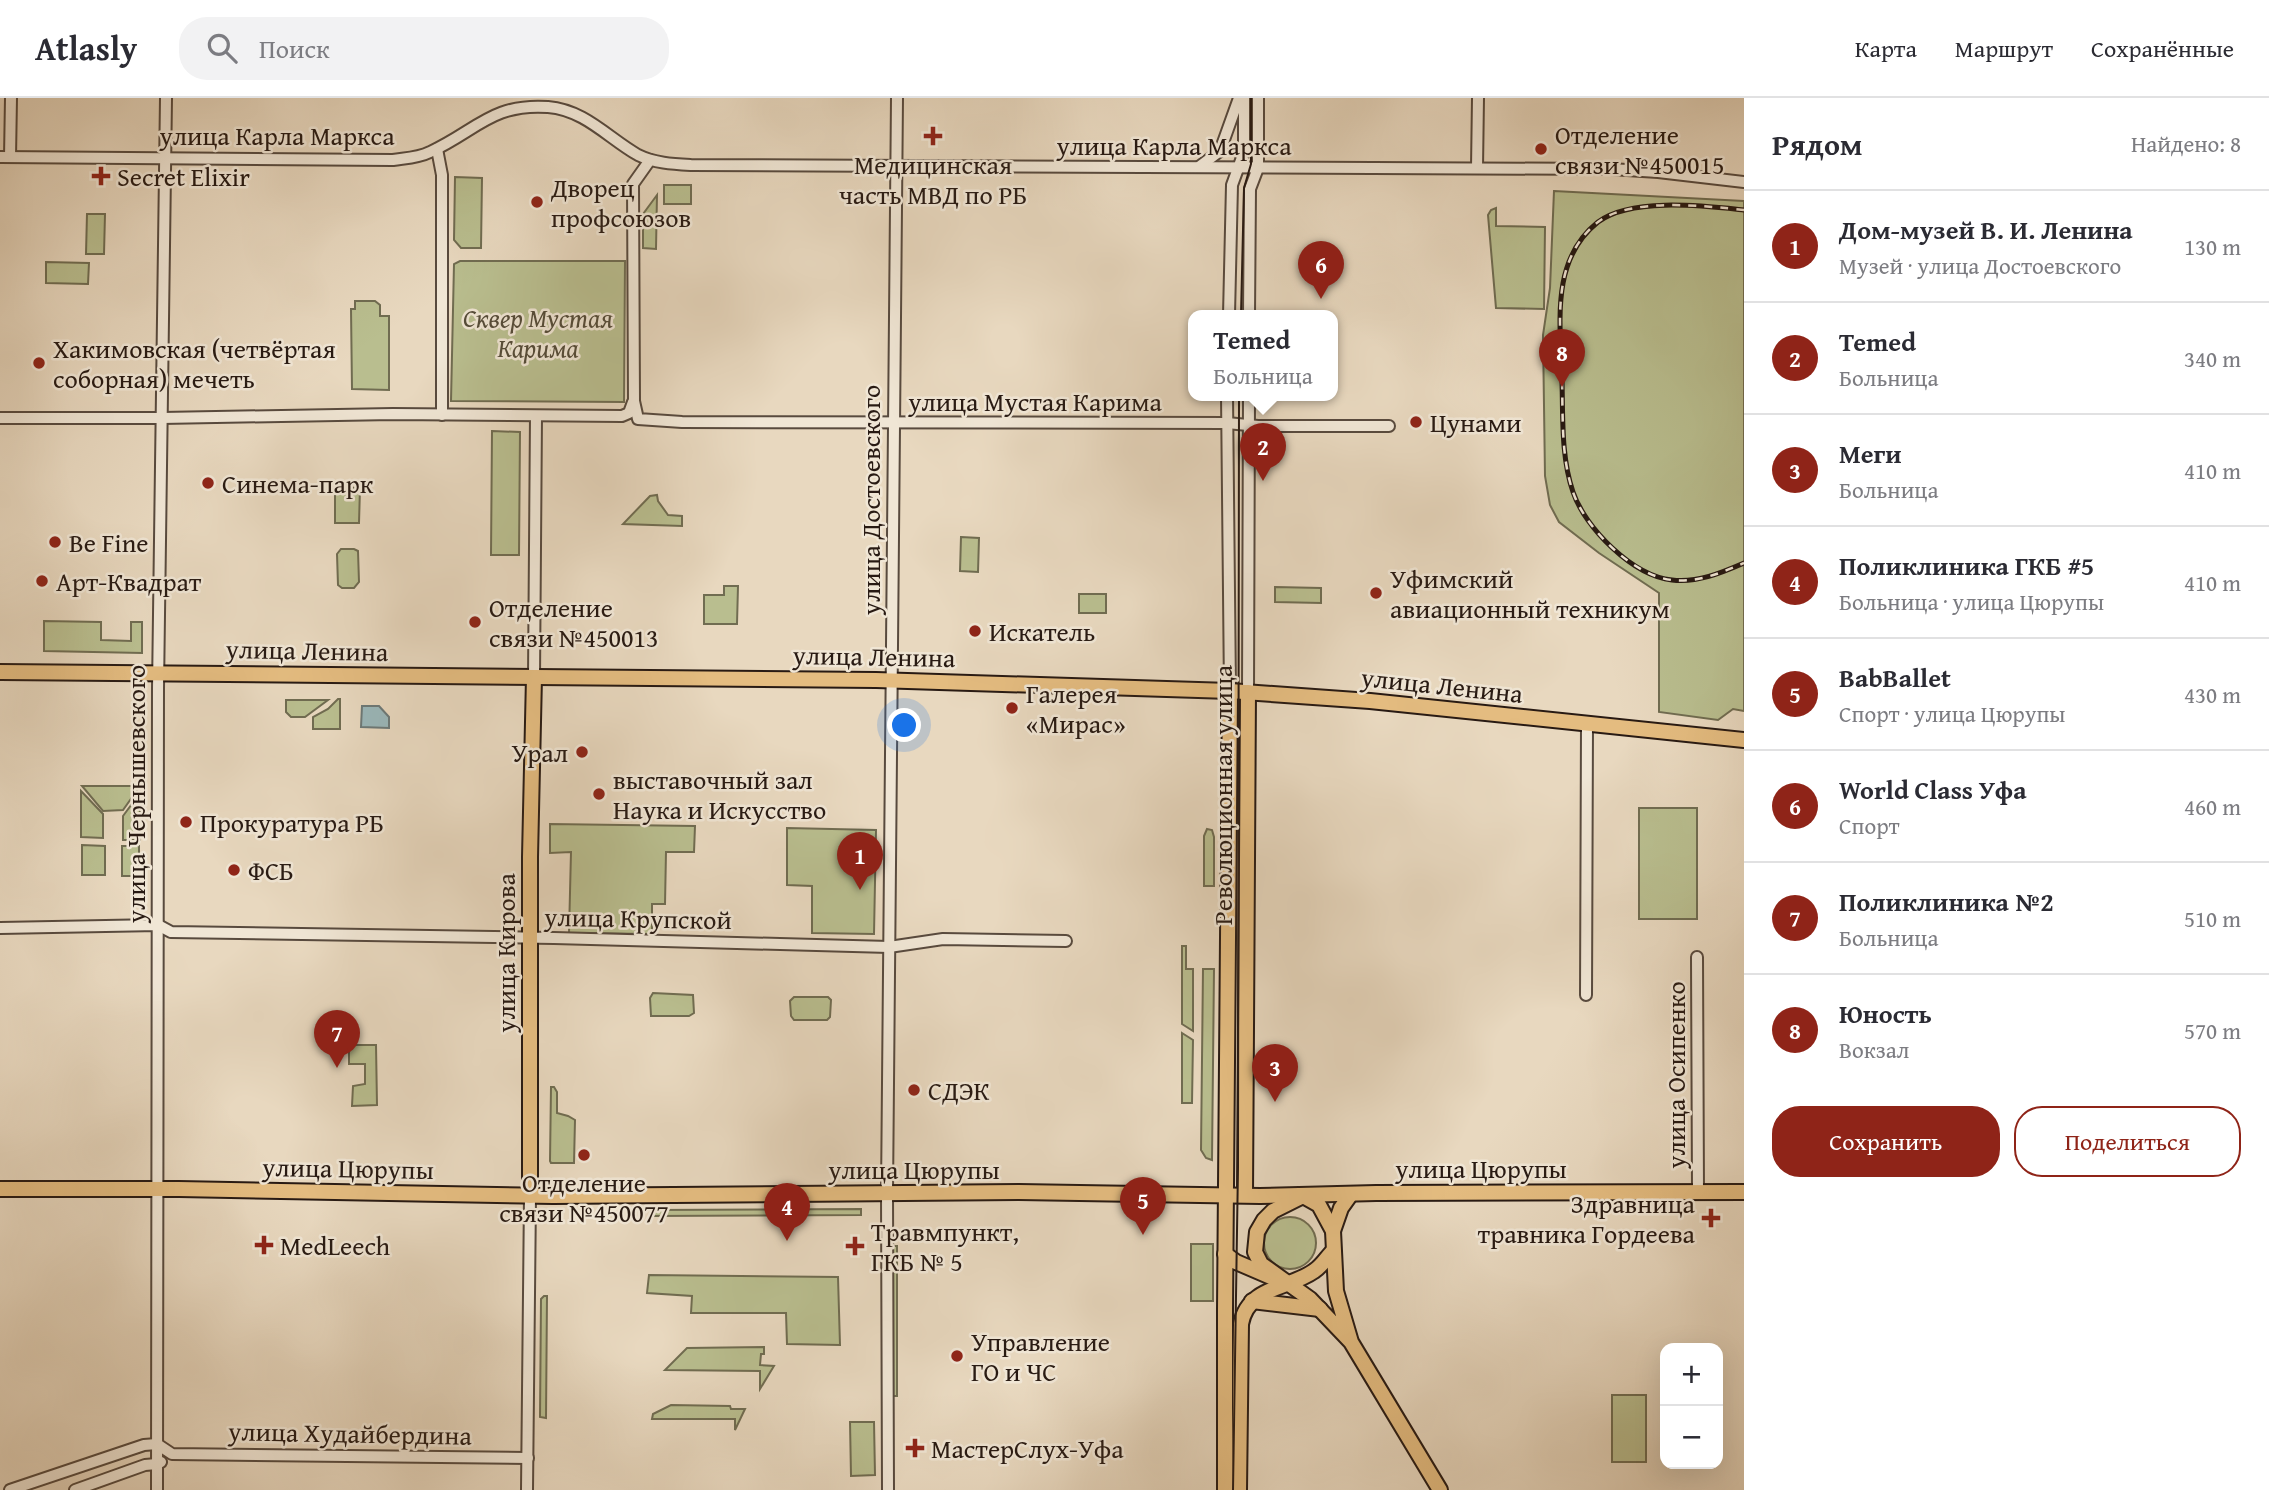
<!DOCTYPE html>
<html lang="ru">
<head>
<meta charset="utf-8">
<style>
	:root { --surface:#fff; --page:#f2f2f3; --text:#2b2b33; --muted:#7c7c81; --line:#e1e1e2; --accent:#8f2418 }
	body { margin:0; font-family:"Gentium Book Plus",serif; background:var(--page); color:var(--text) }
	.controls { position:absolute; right:21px; bottom:21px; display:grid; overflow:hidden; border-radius:14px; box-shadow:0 7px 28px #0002 }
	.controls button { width:63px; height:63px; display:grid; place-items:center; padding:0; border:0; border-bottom:2px solid var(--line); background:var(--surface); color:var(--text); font:35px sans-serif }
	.you { position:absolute; left:905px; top:628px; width:24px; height:24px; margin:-18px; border:5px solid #fff; border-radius:50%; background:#1a73e8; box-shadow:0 0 0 10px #1a73e833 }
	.badge { display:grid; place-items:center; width:46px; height:46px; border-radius:50%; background:var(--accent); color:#fff; font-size:23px; font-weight:700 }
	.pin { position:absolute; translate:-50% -58px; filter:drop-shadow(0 2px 4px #0008) }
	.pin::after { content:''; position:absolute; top:37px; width:24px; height:21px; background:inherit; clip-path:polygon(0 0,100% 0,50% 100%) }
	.popup { position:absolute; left:1188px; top:212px; width:150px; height:91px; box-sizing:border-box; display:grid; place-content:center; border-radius:14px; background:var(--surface); filter:drop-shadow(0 2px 5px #0005); font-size:23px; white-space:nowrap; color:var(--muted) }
	.popup b { font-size:26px; color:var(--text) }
	.popup::after { content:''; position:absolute; left:50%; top:100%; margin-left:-14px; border:14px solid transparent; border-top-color:var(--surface) }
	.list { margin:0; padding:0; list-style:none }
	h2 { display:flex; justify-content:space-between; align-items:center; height:91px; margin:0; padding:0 28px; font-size:30px }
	h2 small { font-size:23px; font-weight:400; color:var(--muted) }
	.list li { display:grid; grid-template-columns:46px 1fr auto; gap:21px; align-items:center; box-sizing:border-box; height:112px; padding:0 28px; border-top:2px solid var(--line) }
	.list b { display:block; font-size:26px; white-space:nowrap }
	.list p { margin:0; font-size:23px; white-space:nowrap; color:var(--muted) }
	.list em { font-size:23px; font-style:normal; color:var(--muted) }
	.actions { display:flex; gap:14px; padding:21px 28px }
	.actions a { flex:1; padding:16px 0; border:2px solid var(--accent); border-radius:28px; text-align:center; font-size:24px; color:var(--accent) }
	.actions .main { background:var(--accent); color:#fff }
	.icon { flex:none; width:38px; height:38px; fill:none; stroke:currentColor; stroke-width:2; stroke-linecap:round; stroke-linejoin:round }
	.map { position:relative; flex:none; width:1744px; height:1392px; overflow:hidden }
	header { display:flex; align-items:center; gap:42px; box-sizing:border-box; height:98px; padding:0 35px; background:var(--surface); border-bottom:2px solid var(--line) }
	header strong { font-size:33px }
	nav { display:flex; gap:38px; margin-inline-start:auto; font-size:24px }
	.search { width:490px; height:63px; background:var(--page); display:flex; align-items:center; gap:18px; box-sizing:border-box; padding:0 24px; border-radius:28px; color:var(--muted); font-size:26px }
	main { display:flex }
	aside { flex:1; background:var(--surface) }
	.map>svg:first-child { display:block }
</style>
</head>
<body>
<header>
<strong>Atlasly</strong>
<div class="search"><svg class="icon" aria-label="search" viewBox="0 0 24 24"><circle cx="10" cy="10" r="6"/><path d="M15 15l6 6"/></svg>Поиск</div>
<nav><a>Карта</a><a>Маршрут</a><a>Сохранённые</a></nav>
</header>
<main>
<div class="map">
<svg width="1744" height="1392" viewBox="0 0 1744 1392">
	<rect width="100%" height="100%" fill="#e8d8bf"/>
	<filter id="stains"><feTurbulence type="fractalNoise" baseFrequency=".00286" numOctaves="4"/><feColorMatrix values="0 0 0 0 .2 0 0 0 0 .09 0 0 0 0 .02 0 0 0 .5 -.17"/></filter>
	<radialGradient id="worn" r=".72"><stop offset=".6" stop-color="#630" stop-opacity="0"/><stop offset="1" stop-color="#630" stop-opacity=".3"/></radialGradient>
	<g fill="#b9be8f" stroke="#706c51" stroke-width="2">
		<polygon points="455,79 482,80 481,150 461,150 454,142"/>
		<rect x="664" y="87" width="27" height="19"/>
		<polygon points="1554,93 1744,103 1744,613 1733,611 1718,622 1659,614 1659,495 1599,455 1559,424 1550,407 1545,378 1543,237 1550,190"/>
		<polygon points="657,97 656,151 643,150 643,116"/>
		<polygon points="1496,110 1496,128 1545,129 1544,211 1496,210 1488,117 1491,112"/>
		<polygon points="87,116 105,116 104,156 86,156"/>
		<polygon points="460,163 625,163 624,304 451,303 454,166"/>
		<polygon points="46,164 89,165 88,186 46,185"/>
		<polygon points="355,203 375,203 380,207 380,218 389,218 389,292 352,291 351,211 355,211"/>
		<polygon points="492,333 520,334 519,457 491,457"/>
		<polygon points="335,389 360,390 359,425 335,425"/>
		<polygon points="657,397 658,403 668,417 682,418 682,428 623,426 650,398"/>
		<polygon points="961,439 979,440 978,474 960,473"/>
		<polygon points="341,451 354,451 358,453 359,484 354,490 342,490 338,487 337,456"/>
		<polygon points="724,488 738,488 737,526 704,526 704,497 724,497"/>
		<polygon points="1275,489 1321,490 1321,505 1275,504"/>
		<rect x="1079" y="496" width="27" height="19"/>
		<polygon points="44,523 101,524 101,542 131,543 131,524 142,524 142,555 44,553"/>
		<polygon points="338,601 340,601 340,631 313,631 313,619 328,611"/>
		<polygon points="286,602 328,602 305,619 291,619 286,614"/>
		<polygon points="82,688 140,688 123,712 103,713"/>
		<polygon points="81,693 103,716 103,740 81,739"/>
		<polygon points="140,695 140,742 123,742 123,718"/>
		<rect x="1639" y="710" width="58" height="111"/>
		<polygon points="550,726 695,728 694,754 666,754 665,806 652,806 652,836 569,835 571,754 550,755"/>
		<polygon points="787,730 876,732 874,836 812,835 812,788 787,787"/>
		<polygon points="1207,731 1212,732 1214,739 1214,788 1204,788 1204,738"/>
		<polygon points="82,747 105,748 105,777 82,777"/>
		<rect x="122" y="748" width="17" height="30"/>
		<polygon points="1182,848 1186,848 1186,871 1193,871 1193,933 1182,926"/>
		<polygon points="1203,871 1214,871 1212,1062 1206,1060 1201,1052"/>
		<polygon points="653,895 693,897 694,915 689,918 651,918 650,900"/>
		<polygon points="794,899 828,899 831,902 830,919 827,922 794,922 791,918 790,903"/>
		<polygon points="1182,935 1193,942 1192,1005 1182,1005"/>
		<polygon points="349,947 376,947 377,1007 352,1008 353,988 365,986 365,966 349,966"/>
		<polygon points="551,989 554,989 557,994 557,1015 568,1018 575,1022 574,1065 551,1065 550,1063"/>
		<polygon points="861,1111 861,1117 650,1118 651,1112"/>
		<circle cx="1290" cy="1145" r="26"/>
		<rect x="1191" y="1146" width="22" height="57"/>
		<rect x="892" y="1148" width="5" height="150"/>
		<polygon points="649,1177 838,1179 840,1247 787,1246 786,1215 691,1215 692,1198 647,1195"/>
		<polygon points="544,1198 547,1198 546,1320 540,1319 541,1201"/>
		<polygon points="764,1249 764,1256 761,1256 760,1267 774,1268 760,1291 760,1273 665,1272 687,1250"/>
		<rect x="1612" y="1297" width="34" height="67"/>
		<polygon points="671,1307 730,1308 731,1311 745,1311 735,1332 735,1321 652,1321 653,1316"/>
		<polygon points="850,1324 874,1324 875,1377 851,1378"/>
	</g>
	<polygon fill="#9ab8bb" stroke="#6c7978" stroke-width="2" points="362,608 379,608 389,619 389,630 361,629"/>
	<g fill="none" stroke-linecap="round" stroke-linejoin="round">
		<g stroke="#584a3e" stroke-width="14">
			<g id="minor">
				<polyline points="437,51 442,77 442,317"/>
				<path d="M0,59L393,62C406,60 418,60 430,54C476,33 492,5 548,9C585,12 608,40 638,57C654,65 673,66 691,67L1611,71L1658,74L1744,84"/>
				<polyline points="10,59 11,0"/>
				<polyline points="650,62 633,86 634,303 638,321 682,324 1227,325 1258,328 1389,328"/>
				<polyline points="1200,68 1220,53 1239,0"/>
				<polyline points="1477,70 1478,0"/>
				<polyline points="1229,217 1232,87 1244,54 1244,0"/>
				<polyline points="1249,217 1250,91 1258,70 1258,0"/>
				<polyline points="1227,297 1230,593"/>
				<polyline points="0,320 162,320 393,316 622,318 629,315 633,304"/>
				<polyline points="534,579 536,318"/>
				<polyline points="1248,594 1249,297"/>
				<polyline points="0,830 158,827 171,834 554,840 889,849 943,841 1066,843"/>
				<polyline points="1697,859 1698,1094"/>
				<polyline points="1586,897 1587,627"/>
				<polyline points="10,1392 144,1347 157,1346 172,1356 528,1360"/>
				<polyline points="75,1392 145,1367 157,1366 161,1364"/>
				<polyline points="157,1392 158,590 166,0"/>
				<polyline points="527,1392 530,1098"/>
				<polyline points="888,1392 887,1095 897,0"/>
			</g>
		</g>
		<g stroke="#281a13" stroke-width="18">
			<g id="major">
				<polyline points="0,574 876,582 1230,593 1370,603 1744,642"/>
				<polyline points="0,1091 179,1091 553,1098 1019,1094 1260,1098 1376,1095 1744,1094"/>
				<polyline points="1245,1097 1248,594"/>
				<polyline points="530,1098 530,759 534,579"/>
				<polyline points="1333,1133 1341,1110 1351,1096"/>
				<polyline points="1225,1156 1236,1164 1271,1179"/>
				<polyline points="1252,1203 1320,1211"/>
				<polyline points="1351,1244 1310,1201 1261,1166 1255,1154 1257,1134 1264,1122 1273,1113 1303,1098 1319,1107 1333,1133 1336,1193 1351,1244 1440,1392"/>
				<polyline points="1225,1392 1225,1212 1230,593"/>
				<path d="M1239,1392L1241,1226C1248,1188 1289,1191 1314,1173C1322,1168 1327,1159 1333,1153"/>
			</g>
		</g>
		<use href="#minor" stroke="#f0e6d5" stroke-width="10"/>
		<use href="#major" stroke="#e4bc80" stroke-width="14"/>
		<g stroke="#281a13" stroke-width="2">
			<polyline points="1241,217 1244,90 1251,66 1251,0"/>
			<polyline points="1233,1392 1238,1069 1239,297"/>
		</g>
		<g stroke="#281a13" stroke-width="5">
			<path id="rail" d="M1744,112C1705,108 1631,99 1598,124C1549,163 1561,228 1562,283C1563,319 1561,359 1573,394C1585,430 1633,478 1672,482C1697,485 1721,475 1744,465"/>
		</g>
		<use href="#rail" stroke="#f0e6d5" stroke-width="2.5" stroke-dasharray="8" stroke-linecap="butt"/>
	</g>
	<g fill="#8f2418" stroke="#f0e6d5" stroke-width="2.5">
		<path d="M929.5 27.5h7v7h7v7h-7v7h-7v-7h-7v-7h7z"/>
		<circle cx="1541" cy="51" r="7"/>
		<path d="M97.5 67.5h7v7h7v7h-7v7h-7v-7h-7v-7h7z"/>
		<circle cx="537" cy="104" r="7"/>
		<circle cx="39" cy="265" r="7"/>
		<circle cx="1416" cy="324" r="7"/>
		<circle cx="208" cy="385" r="7"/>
		<circle cx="55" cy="444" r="7"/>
		<circle cx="42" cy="483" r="7"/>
		<circle cx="1376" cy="495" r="7"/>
		<circle cx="475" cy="524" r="7"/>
		<circle cx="975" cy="533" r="7"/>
		<circle cx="1012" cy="610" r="7"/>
		<circle cx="582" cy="654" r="7"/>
		<circle cx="599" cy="696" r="7"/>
		<circle cx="186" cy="724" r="7"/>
		<circle cx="234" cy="772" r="7"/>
		<circle cx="914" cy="992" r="7"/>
		<circle cx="584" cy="1057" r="7"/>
		<path d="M1707.5 1109.5h7v7h7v7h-7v7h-7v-7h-7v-7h7z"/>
		<path d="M260.5 1136.5h7v7h7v7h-7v7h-7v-7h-7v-7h7z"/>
		<path d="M851.5 1137.5h7v7h7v7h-7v7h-7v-7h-7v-7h7z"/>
		<circle cx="957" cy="1258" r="7"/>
		<path d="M911.5 1339.5h7v7h7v7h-7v7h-7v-7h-7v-7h7z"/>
	</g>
	<g text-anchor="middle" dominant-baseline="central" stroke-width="5" stroke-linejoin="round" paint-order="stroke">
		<g font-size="26" fill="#281a13" stroke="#f0e6d5" text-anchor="start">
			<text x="1555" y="36">Отделение<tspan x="1555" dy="30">связи №450015</tspan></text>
			<text x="933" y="66" text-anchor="middle">Медицинская<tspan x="933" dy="30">часть МВД по РБ</tspan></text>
			<text x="117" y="78">Secret Elixir</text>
			<text x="551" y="89">Дворец<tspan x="551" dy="30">профсоюзов</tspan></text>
			<text x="53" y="250">Хакимовская (четвёртая<tspan x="53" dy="30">соборная) мечеть</tspan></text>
			<text x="1430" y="324">Цунами</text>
			<text x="222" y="385">Синема-парк</text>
			<text x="69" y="444">Be Fine</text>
			<text x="1390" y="480">Уфимский<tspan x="1390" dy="30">авиационный техникум</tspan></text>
			<text x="56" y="483">Арт-Квадрат</text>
			<text x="489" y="509">Отделение<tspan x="489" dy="30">связи №450013</tspan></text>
			<text x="989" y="533">Искатель</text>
			<text x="1026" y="595">Галерея<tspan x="1026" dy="30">«Мирас»</tspan></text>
			<text x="568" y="654" text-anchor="end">Урал</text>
			<text x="613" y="681">выставочный зал<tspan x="613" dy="30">Наука и Искусство</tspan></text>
			<text x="200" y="724">Прокуратура РБ</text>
			<text x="248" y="772">ФСБ</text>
			<text x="928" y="992">СДЭК</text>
			<text x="584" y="1084" text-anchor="middle">Отделение<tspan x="584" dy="30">связи №450077</tspan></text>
			<text x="1695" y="1105" text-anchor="end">Здравница<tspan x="1695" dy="30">травника Гордеева</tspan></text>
			<text x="871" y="1133">Травмпункт,<tspan x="871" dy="30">ГКБ № 5</tspan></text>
			<text x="280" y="1147">MedLeech</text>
			<text x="971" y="1243">Управление<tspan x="971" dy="30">ГО и ЧС</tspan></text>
			<text x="931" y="1350">МастерСлух-Уфа</text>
		</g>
		<g font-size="26" fill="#281a13" stroke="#f0e6d5">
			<text x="277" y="37">улица Карла Маркса</text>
			<text x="1174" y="47">улица Карла Маркса</text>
			<text x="1035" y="303">улица Мустая Карима</text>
			<text transform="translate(870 402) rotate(-90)">улица Достоевского</text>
			<text transform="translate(307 552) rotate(1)">улица Ленина</text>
			<text transform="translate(874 558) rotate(1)">улица Ленина</text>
			<text transform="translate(1442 587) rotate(6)">улица Ленина</text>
			<text transform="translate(135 696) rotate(-90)">улица Чернышевского</text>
			<text transform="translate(1222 697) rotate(-90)">Революционная улица</text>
			<text transform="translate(638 820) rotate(1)">улица Крупской</text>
			<text transform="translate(505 855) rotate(-90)">улица Кирова</text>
			<text transform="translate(1675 977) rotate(-90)">улица Осипенко</text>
			<text transform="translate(348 1070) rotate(1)">улица Цюрупы</text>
			<text x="1481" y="1070">улица Цюрупы</text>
			<text x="914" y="1071">улица Цюрупы</text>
			<text transform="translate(350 1335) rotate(1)">улица Худайбердина</text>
		</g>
		<g font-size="26" font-style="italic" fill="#544b38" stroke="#f0e6d5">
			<text x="538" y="219">Сквер Мустая<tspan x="538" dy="30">Карима</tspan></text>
		</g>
	</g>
	<rect width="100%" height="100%" filter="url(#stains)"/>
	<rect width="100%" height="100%" fill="url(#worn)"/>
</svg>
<div class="controls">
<button>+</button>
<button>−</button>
</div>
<div class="you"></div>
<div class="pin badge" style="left:860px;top:792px">1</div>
<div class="pin badge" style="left:1263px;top:383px">2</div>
<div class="popup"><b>Temed</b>Больница</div>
<div class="pin badge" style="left:1275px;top:1004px">3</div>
<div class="pin badge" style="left:787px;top:1143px">4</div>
<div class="pin badge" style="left:1143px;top:1137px">5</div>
<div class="pin badge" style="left:1321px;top:201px">6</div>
<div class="pin badge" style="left:337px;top:970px">7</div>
<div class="pin badge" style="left:1562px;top:289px">8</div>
</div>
<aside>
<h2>Рядом<small>Найдено: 8</small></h2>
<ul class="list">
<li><span class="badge">1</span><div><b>Дом-музей В. И. Ленина</b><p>Музей · улица Достоевского</p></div><em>130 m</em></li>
<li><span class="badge">2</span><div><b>Temed</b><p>Больница</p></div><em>340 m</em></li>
<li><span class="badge">3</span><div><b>Меги</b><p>Больница</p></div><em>410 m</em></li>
<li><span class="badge">4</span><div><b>Поликлиника ГКБ #5</b><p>Больница · улица Цюрупы</p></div><em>410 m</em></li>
<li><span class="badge">5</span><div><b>BabBallet</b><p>Спорт · улица Цюрупы</p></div><em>430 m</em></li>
<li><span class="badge">6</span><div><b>World Class Уфа</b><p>Спорт</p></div><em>460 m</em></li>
<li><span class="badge">7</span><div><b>Поликлиника №2</b><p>Больница</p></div><em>510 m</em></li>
<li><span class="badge">8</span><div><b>Юность</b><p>Вокзал</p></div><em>570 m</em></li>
</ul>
<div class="actions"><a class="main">Сохранить</a><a>Поделиться</a></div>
</aside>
</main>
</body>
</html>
